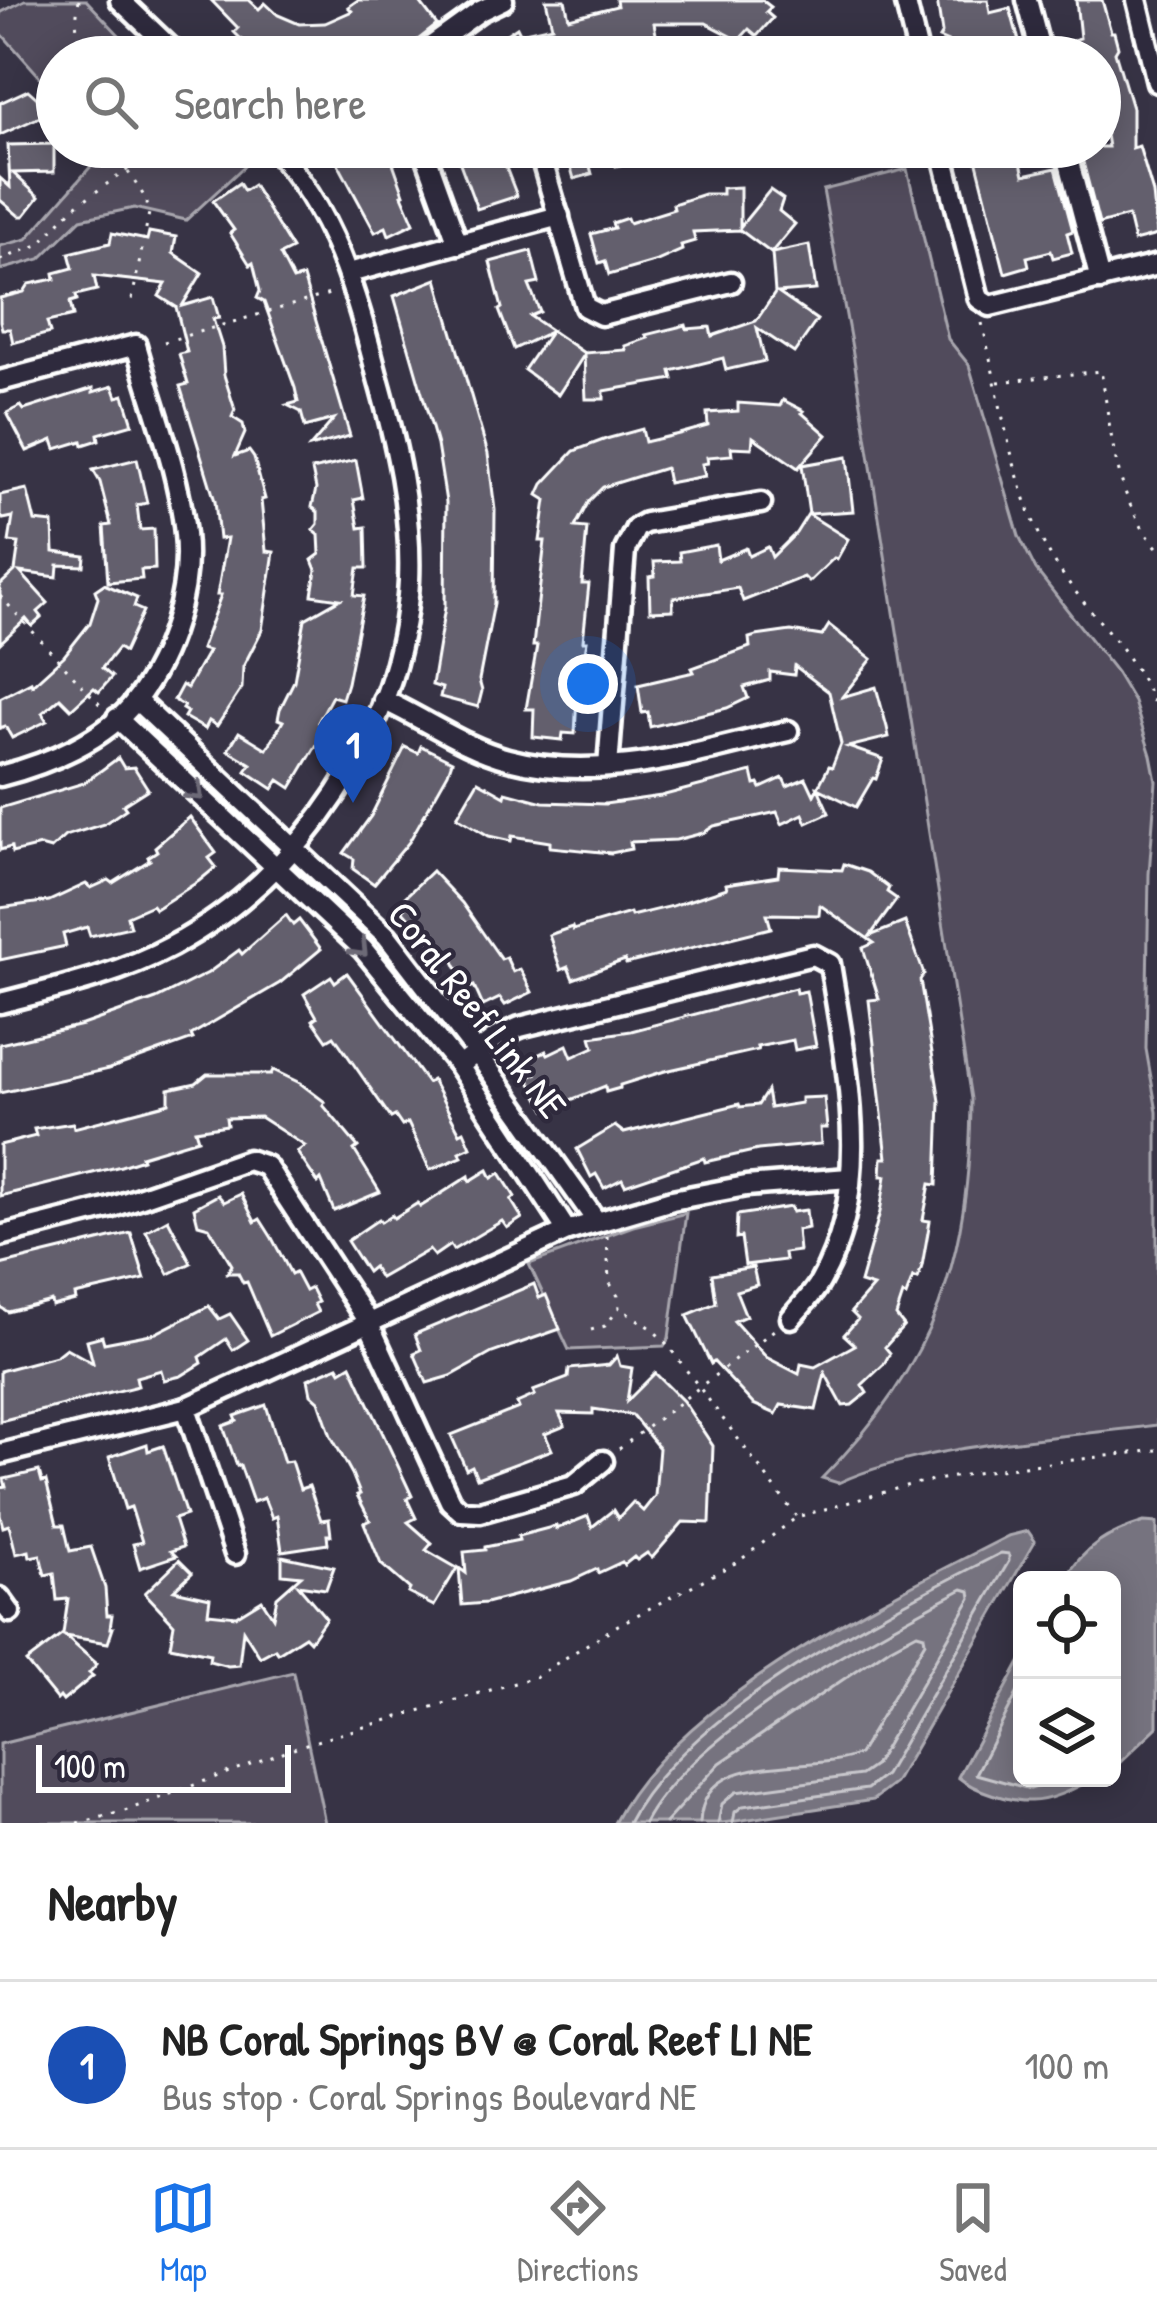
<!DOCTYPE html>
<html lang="en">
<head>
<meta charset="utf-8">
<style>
	:root { --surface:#fff; --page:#f6f6f6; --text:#222; --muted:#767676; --line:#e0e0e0; --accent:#1a73e8 }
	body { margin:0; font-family:"Patrick Hand",sans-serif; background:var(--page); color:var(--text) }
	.controls { position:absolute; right:36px; bottom:36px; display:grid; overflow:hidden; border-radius:18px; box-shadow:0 6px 30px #0003 }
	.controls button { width:108px; height:108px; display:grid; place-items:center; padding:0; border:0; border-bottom:3px solid var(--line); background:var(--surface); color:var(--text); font:60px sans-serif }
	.scale { position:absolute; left:36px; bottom:30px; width:255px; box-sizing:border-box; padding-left:12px; border:6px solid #fff; border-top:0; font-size:33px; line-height:42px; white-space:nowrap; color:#fff; -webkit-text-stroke:9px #2f2a3d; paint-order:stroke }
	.you { position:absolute; left:588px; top:684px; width:42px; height:42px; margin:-30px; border:9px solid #fff; border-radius:50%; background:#1a73e8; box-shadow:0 0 0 18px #1a73e833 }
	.badge { display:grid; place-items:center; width:78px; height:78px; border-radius:50%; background:var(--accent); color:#fff; font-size:39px; font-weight:700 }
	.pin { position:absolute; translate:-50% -99px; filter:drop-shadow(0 3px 6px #0008) }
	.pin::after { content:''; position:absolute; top:63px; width:42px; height:36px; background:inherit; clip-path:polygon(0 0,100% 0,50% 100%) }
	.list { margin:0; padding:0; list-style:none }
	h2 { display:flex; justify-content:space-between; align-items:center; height:156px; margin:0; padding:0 48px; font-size:51px }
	h2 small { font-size:39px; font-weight:400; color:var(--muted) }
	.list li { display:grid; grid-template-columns:78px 1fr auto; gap:36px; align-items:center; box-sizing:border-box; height:168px; padding:0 48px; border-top:3px solid var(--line) }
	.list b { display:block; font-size:45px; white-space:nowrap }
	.list p { margin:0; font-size:39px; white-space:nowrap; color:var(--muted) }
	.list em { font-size:39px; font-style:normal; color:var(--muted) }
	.icon { flex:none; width:66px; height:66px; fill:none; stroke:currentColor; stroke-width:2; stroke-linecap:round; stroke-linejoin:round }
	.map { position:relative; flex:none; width:1157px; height:1823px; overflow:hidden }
	.search { position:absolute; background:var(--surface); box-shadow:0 6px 30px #0003; left:36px; right:36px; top:36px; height:132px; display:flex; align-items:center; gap:30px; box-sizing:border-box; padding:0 42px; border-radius:66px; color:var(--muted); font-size:45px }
	.sheet { height:324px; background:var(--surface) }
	nav { display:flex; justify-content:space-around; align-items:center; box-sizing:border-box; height:168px; border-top:3px solid var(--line); background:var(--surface); font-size:33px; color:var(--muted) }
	nav a { display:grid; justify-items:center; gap:6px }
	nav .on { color:var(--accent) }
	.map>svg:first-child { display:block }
</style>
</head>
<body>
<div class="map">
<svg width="1157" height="1823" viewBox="0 0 1157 1823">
	<rect width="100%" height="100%" fill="#373345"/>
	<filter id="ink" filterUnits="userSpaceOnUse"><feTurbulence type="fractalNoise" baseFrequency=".00833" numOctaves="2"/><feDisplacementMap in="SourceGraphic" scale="24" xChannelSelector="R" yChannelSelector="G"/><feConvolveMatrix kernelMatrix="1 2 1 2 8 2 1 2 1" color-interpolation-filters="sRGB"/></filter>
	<g filter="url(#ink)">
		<g fill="#514c5c" stroke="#a8a6ae" stroke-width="3">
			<polygon points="25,0 86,0 140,57 57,57 57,96 0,32 0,13"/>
			<polygon points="108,147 238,147 253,158 186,220 134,208 81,219 40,259 0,270 0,246 27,239"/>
			<path d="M907,169L948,339L969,365L1019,536L1036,570L1116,672L1134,702L1151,755L1156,781L1149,874L1146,1049L1157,1112V1425C1062,1438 923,1443 838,1483L822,1478C936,1364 970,1257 971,1099L854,359L823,190Z"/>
			<polygon points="686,1213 669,1338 664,1346 569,1350 529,1264 633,1226"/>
			<polygon points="293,1672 325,1823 0,1823 0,1744"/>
		</g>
		<g fill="#76737f" stroke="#adabb2" stroke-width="3">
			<path d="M1144,1522L1157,1523V1727L1112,1770V1580H1065C1083,1547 1109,1533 1144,1522Z"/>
			<path d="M1028,1531L1035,1541L895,1783L873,1800L723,1823H614C679,1698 885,1599 1008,1536Z"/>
			<path d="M1022,1659V1778H1095C1077,1787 1052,1801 1031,1801C1010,1802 973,1790 958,1777Z"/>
		</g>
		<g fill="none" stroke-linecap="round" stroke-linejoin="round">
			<g stroke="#c8c7cc" stroke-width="3">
				<polyline points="1022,1684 976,1774 1030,1789 1068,1778"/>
				<path d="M628,1823C686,1710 890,1610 1001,1553L1009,1554V1561L885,1775L867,1789L743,1806L735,1812L733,1823"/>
				<path d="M644,1823C690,1734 873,1636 963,1589L970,1591L971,1598L874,1766L861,1775L736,1792L722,1804L718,1823"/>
				<path d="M665,1823L720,1763L891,1647L917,1633L924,1635L925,1642L859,1754C812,1775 703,1746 700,1823"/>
			</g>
		</g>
		<g fill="#635f6d" stroke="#fff" stroke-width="3">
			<polygon points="211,0 249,0 259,9 265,3 278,15 299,24 325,23 352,11 348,7 358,0 418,0 437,25 396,57 384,57 377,46 352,57 267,57 240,38 234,32 238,28"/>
			<polygon points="546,0 565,0 569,18 617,6 616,0 762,0 771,7 766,12 773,18 757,36 749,29 739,40 706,23 654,23 656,34 642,37 643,45 616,52 617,57 492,57 485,48 517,27 520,33 552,26"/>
			<polygon points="937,0 988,0 990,13 1010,8 1022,52 1002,57 951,57 948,42 939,38 942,33"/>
			<polygon points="1076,0 1102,0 1111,32 1114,32 1118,47 1115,52 1132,108 1132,148 1139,146 1153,193 1157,235 1134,241 1128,216 1099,224 1079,147 1108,147 1100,98 1100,57 1055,57 1053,46 1080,38"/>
			<polygon points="28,90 37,98 42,116 0,135 0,103"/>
			<polygon points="54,144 54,172 13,173 39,197 24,216 19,216 0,200 0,178 10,187 8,145"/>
			<polygon points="329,147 386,147 395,162 393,163 404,194 402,195 414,223 389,235 386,227 375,232"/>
			<polygon points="454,147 498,147 517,196 477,209"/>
			<polygon points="565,147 585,147 592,174 574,179"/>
			<polygon points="611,147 722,147 722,151 683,162 680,151 616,166"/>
			<polygon points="973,147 1017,147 1024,175 1056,168 1073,231 1067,233 1072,253 1053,258 1051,251 1027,257 1029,266 1005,273"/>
			<polygon points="239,183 244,191 253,185 292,249 280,255 293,280 303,277 350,436 310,447 334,419 305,427 301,412 287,405 298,402 295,388 264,302 257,298 260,291 253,263 250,265 230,233 234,230 213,201"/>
			<polygon points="740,187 740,227 770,190 783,199 779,211 795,224 771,253 740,230 693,232 695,241 681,245 682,250 657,261 609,275 605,261 599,263 591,234 614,228 612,223 627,218 629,223 674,209 673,204 704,194 722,194 722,188"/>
			<polygon points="149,232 176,237 173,253 202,273 182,306 213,297 219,318 213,319 222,347 224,375 235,410 232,417 243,424 245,433 235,456 249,451 254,458 265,499 261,500 266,551 274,552 262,630 243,667 242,688 217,726 209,721 205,729 184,717 187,712 182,709 184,706 174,700 182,685 187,688 208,651 201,649 221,595 217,595 227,538 219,539 215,501 180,386 188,384 179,354 187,352 176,307 159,296 166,284 94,276 97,290 76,295 77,300 70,302 73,316 47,322 50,333 13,343 10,329 2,329 0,321 0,298 24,292 29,284 55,279 54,273 73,268 69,253 110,243 112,233 147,240"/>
			<polygon points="809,245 816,290 778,293 817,320 794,353 757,328 765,361 726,370 723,358 671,371 673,379 604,391 604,399 586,399 584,355 558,395 524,370 550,332 514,349 499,310 502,308 490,262 531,251 539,283 529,285 540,312 530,316 584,353 626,350 625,346 648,338 646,335 686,325 687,329 710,327 712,336 756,321 775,293 772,253"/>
			<polygon points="437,279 488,454 495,510 494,603 479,680 482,691 478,707 440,697 442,688 432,685 445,607 446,502 437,445 394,296"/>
			<polygon points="113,386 117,397 124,395 133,424 98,434 99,440 83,445 82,441 56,449 53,440 27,451 7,413 21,406 24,410 93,388 93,392"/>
			<polygon points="783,400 804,411 802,413 827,435 798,468 753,437 752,448 731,447 732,455 707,457 708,463 702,464 705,476 668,483 665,468 603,487 589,501 575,527 587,528 582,584 589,584 583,641 587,641 577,697 575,734 563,733 562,740 533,737 534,709 526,709 537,646 533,646 545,541 540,541 546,500 538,495 543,484 574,451 606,439 642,429 645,442 679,434 708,426 707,413 738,411 738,403 780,406"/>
			<polygon points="847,457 853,511 809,514 802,465"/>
			<polygon points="137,459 147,503 137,505 140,530 154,529 155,569 141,570 142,579 108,582 104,526 111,525 100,482 93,470"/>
			<polygon points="356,460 363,498 354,500 359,528 366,527 367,568 358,568 354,595 364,596 347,683 342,699 332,696 318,722 328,726 291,788 279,780 273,789 246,771 251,764 228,750 239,732 267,749 283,721 278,719 280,709 294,681 305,619 340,599 312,595 316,570 312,560 320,554 319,535 313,530 318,524 318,512 312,507 316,489 312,470"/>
			<polygon points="27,489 35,521 53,523 54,552 85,556 84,566 58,565 57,577 20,572 48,603 38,612 42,617 32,626 26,619 0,643 0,585 15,571 19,543 9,542 13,517 3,519 0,515 0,495"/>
			<polygon points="808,514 848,539 837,559 834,558 809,582 804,577 743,601 738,588 673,598 673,610 650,611 649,577 655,576 654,562 680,561 679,552 716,545 718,560 746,548 749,556 768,547 772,557 796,533"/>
			<polygon points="104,584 137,598 134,607 143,611 124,652 118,648 102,668 112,677 99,692 94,688 71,709 60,698 42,713 47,721 12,738 5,726 0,728 0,698 31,682 32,685 64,656 90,623 98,598 95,590"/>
			<polygon points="829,625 872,659 842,697 876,687 887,727 889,737 848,747 883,759 876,779 873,778 856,807 818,788 829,813 807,823 803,814 782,824 777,812 714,826 703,833 676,840 630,842 631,849 611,853 550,847 550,842 512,836 511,841 489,836 457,817 478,781 505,796 506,792 543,802 605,804 661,796 752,772 755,785 759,784 761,788 783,778 787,786 806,778 814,795 829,766 832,767 841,744 829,692 795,666 794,675 770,672 770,680 744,687 748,698 727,708 650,727 648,712 642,713 638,685 694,672 692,668 750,647 749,638 756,636 791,631 822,636"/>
			<polygon points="421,746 452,761 448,773 409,842 374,884 353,869 354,859 344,853 371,816 405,747 418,753"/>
			<polygon points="118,758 124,768 134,767 148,789 123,805 126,809 104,824 65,836 51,849 40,846 12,853 11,847 0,850 0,808 84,783"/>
			<polygon points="190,817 216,853 209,858 216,867 199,881 155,909 152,905 127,916 130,927 90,936 87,927 63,934 66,946 0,960 0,908 49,901 86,884 91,888 109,880 113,883 150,860 148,857 157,851 155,847"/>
			<polygon points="844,864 868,872 889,888 887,892 897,899 870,936 905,922 924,974 920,980 940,1101 937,1185 930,1184 923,1220 930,1221 922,1266 918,1279 913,1277 906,1296 903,1295 896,1316 904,1326 885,1347 890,1353 884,1364 862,1385 867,1393 852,1405 843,1406 825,1373 816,1410 781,1405 776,1414 753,1404 714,1362 711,1364 687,1315 716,1303 712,1274 753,1267 757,1285 736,1291 746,1316 734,1321 766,1357 799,1374 801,1364 815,1367 855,1345 844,1335 858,1319 851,1312 873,1287 860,1283 880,1212 886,1176 881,1176 882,1158 887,1158 869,1000 879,999 863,948 874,943 820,905 819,915 767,914 771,928 626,964 625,960 573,979 568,967 561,970 549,935 572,927 573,930 630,913 631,916 672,906 727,888 726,884 778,876 779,867 842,870"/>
			<polygon points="432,871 462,903 501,959 506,957 513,972 520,969 532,992 505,1005 500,998 483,1006 474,986 467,989 452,957 447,961 402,910 410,902 405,897"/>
			<polygon points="286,915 293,925 299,920 321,949 280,983 191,1035 193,1039 109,1069 0,1093 0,1044 82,1025 156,999 208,973 239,950 242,954"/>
			<polygon points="347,973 427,1083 432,1080 460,1133 464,1131 471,1147 460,1152 462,1157 430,1170 408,1123 402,1126 395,1116 391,1118 334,1036 327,1040 313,1020 317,1017 304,994 331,976 335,982"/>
			<polygon points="795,988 796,993 806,991 816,1046 795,1050 793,1040 757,1047 758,1050 665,1071 620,1085 620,1088 606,1092 605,1086 546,1110 528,1078 536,1074 531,1058 546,1051 548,1054 567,1045 572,1057 594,1047 591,1037 631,1031"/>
			<polygon points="273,1070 300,1083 325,1102 323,1105 358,1147 354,1150 380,1192 334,1211 321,1180 318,1183 297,1152 305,1146 260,1117 226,1118 227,1125 195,1130 198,1139 141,1156 142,1159 121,1166 0,1196 0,1145 36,1136 34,1129 73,1123 74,1128 169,1103 169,1089 196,1083 207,1074 271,1074"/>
			<polygon points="767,1091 770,1108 801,1103 801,1098 824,1097 827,1128 820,1128 821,1144 758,1150 705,1162 704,1158 625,1185 622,1179 604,1188 596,1174 591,1177 577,1149 615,1126 624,1133 739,1104 740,1107 758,1105"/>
			<polygon points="488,1170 492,1178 500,1173 515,1197 511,1200 522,1218 507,1228 502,1221 453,1250 450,1245 434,1256 429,1250 380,1278 373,1267 367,1272 347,1241 379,1219 381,1222 392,1215 394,1218 418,1203 420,1207 469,1176 470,1181"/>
			<polygon points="241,1194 255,1222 260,1219 272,1238 291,1274 295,1272 305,1291 311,1288 318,1302 314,1304 318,1312 270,1336 247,1282 243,1283 238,1273 227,1273 232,1265 209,1227 198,1224 194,1208 218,1195 224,1202"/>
			<polygon points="791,1207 792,1212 806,1210 808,1228 797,1230 799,1251 784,1253 785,1260 745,1265 741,1237 736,1238 737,1215"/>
			<polygon points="168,1219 191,1263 169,1274 146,1231"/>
			<polygon points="131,1233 145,1279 75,1295 76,1300 52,1306 51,1301 8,1312 0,1307 0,1265"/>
			<polygon points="534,1284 539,1298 546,1295 560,1329 492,1353 451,1376 427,1383 414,1353 421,1350 415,1334"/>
			<polygon points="209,1306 219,1319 230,1314 248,1340 233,1350 226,1339 200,1357 202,1363 181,1376 164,1380 161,1370 136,1377 138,1386 0,1421 0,1371 56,1356 66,1348 93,1363 87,1340 102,1336 104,1343 156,1333"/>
			<polygon points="617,1356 620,1366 632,1368 627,1401 655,1373 683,1401 713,1446 710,1523 683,1522 652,1558 647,1553 637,1560 634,1557 624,1565 622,1562 598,1573 597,1569 571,1581 486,1603 462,1605 459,1568 466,1573 464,1552 485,1550 485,1547 519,1540 518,1536 556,1526 556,1529 588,1516 592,1527 613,1510 618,1518 633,1502 643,1511 655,1496 659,1448 632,1415 593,1409 593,1414 559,1413 565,1426 545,1434 552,1450 477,1478 472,1466 466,1469 451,1435 519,1408 517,1403 535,1395 533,1391 568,1378 569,1369 609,1365"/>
			<polygon points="351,1365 412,1496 407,1499 416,1518 408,1522 432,1543 426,1550 457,1568 434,1606 408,1593 410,1589 381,1564 364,1523 370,1520 357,1495 360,1494 352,1474 331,1436 319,1401 311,1394 308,1379 338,1366 341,1371"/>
			<polygon points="266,1405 284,1462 291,1461 300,1489 309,1486 321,1520 329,1519 331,1535 327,1535 328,1544 282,1551 277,1516 272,1518 264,1498 253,1502 240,1465 237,1466 223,1426 237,1421 235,1416"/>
			<polygon points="147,1444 148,1451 163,1446 186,1515 174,1519 183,1547 171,1551 176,1556 140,1568 133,1544 142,1542 131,1507 125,1509 109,1457"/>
			<polygon points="39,1471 42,1482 46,1481 57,1525 64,1525 70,1551 91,1547 105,1588 107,1615 112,1615 110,1628 113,1628 108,1643 65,1636 97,1664 89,1673 93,1676 63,1701 60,1697 57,1700 26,1662 63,1634 68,1599 57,1600 54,1573 45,1575 40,1555 30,1557 29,1551 16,1554 9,1525 3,1527 0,1515 0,1488 6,1487 4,1479"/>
			<polygon points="282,1556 334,1567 326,1589 298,1585 326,1618 310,1641 305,1636 278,1653 275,1649 260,1657 243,1630 239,1665 228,1666 209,1661 210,1654 170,1646 174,1624 145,1593 179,1560 192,1573 174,1590 210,1598 208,1613 236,1616 262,1600 273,1617 277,1597 301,1576 282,1574"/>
		</g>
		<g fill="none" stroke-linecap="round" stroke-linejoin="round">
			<g stroke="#fff" stroke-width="27">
				<g id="minor">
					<polyline points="120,0 180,57"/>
					<polyline points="905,0 919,57"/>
					<polyline points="1027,0 1042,57"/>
					<polyline points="1137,0 1157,82"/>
					<polyline points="416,57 480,11 503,0"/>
					<polyline points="423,147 458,244"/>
					<polyline points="538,147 585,307 601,315 731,282"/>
					<polyline points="941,147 979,299 990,306 1157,265"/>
					<polyline points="1065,147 1100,280"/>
					<polyline points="349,273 559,216"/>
					<path d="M0,381L136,345C153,406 179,471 185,534C191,589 170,656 136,700C106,740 47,764 0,776"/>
					<polyline points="136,700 387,936 478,1054 597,1222"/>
					<path d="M383,700C423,718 465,748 508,759C602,784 697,752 788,731"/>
					<polyline points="117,718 363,949 459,1066 567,1231"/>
					<polyline points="608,767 625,550 636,528 645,523 761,503"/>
					<path d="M0,1003C59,988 118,975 172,946C302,876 402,729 409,581C412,510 396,442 377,375C356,294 333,209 272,147"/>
					<path d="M459,1066L497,1037L520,1027L813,955L830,964C846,1066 875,1186 820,1282C813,1295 800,1307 791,1318"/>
					<polyline points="0,1236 110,1208 248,1160 266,1166 368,1322 450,1501 461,1511 480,1512 574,1485 603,1461"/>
					<polyline points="186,1408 235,1554"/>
					<polyline points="0,1454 186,1408 567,1231 672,1200 746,1186 849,1178"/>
					<polyline points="0,1598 10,1612"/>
				</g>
			</g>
			<g stroke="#fff" stroke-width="3" stroke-dasharray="3 9" stroke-linecap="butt">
				<path d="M79,0C75,20 75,39 85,57"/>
				<polyline points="128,172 146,199 149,213 132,300"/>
				<polyline points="0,260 38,245 74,207 127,170 139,158 142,147"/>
				<path d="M982,323C1000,396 1010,477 1044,544C1076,606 1131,642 1157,711"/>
				<polyline points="164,342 333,293"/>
				<path d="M998,382L1101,371C1112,433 1114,499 1157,547"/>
				<polyline points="0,596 103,708"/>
				<polyline points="607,1236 609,1282 618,1296 619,1308 650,1327 666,1343 796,1516"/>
				<polyline points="591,1330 605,1326 618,1310"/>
				<polyline points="619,1449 778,1327"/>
				<polyline points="78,1823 122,1812 296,1747 535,1677 618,1625 739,1561 797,1517 913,1484 999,1469 1157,1450"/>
			</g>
			<use href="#minor" stroke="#2f2a3d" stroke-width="18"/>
		</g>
		<defs><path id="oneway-chevron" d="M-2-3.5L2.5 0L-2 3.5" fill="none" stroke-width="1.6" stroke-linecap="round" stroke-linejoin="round" transform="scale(3)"/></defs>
		<g stroke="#6d6a77">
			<use href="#oneway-chevron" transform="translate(196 793) rotate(44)"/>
			<use href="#oneway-chevron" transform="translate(360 949) rotate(46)"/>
		</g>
	</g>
	<g text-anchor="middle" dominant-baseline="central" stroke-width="9" stroke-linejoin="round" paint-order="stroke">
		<g font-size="39" fill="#fff" stroke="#2f2a3d">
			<text transform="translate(478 1009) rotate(52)">Coral Reef Link NE</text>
		</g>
	</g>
</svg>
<div class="controls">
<button><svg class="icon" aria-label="locate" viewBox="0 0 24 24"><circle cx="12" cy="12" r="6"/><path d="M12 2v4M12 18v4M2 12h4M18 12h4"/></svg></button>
<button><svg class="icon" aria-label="layers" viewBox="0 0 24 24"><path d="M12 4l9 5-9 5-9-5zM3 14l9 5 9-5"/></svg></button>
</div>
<div class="scale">100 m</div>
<div class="you"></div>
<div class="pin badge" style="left:353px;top:803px;background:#1a4fb4">1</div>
<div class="search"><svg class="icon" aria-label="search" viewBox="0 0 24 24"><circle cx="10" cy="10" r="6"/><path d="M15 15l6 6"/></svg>Search here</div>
</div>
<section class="sheet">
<h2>Nearby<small></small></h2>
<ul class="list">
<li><span class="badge" style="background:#1a4fb4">1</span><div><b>NB Coral Springs BV @ Coral Reef LI NE</b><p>Bus stop · Coral Springs Boulevard NE</p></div><em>100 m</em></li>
</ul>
</section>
<nav>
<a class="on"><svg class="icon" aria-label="map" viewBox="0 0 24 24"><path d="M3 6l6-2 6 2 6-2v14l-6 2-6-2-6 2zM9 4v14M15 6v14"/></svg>Map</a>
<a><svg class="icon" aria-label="directions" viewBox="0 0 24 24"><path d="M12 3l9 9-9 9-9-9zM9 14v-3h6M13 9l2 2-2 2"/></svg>Directions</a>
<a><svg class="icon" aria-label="saved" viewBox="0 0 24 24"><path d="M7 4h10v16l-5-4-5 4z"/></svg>Saved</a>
</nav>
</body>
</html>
